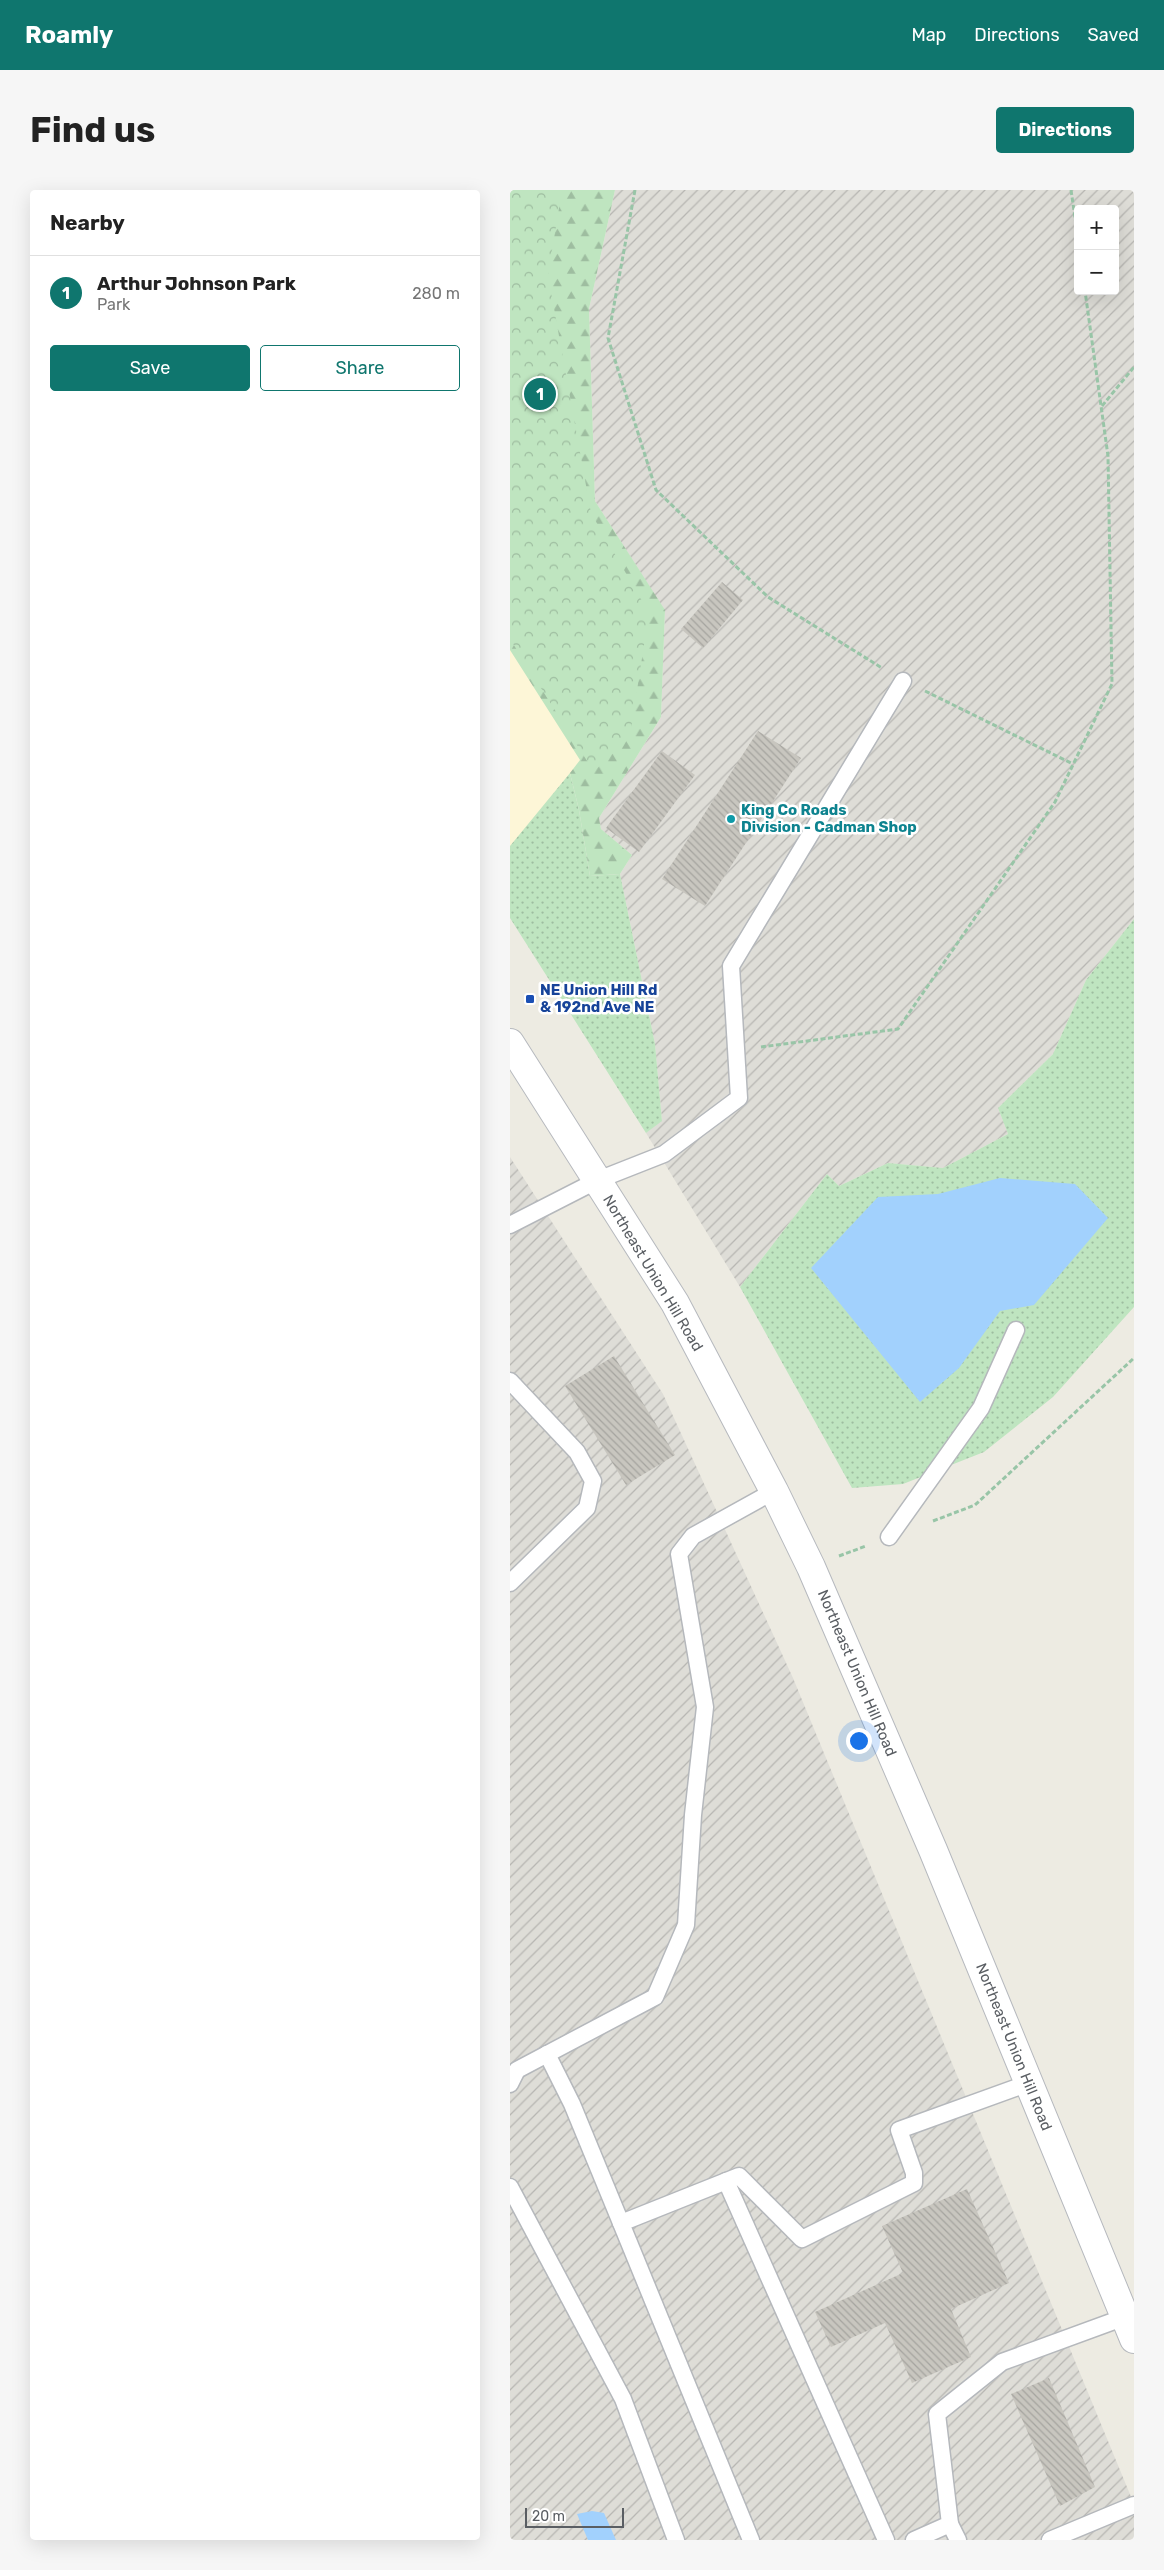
<!DOCTYPE html>
<html lang="en">
<head>
<meta charset="utf-8">
<style>
	:root { --surface:#fff; --page:#f6f6f6; --text:#222; --muted:#767676; --line:#e0e0e0; --accent:#0f766e }
	body { margin:0; font-family:Rubik,sans-serif; background:var(--page); color:var(--text) }
	.controls { position:absolute; right:15px; top:15px; display:grid; overflow:hidden; border-radius:5px; box-shadow:0 5px 20px #0002 }
	.controls button { width:45px; height:45px; display:grid; place-items:center; padding:0; border:0; border-bottom:1px solid var(--line); background:var(--surface); color:var(--text); font:25px sans-serif }
	.scale { position:absolute; left:15px; bottom:12px; width:99px; box-sizing:border-box; padding-left:5px; border:2px solid #5a5e63; border-top:0; font-size:14px; line-height:18px; white-space:nowrap; color:#5a5e63; -webkit-text-stroke:4px #fff; paint-order:stroke }
	.you { position:absolute; left:348px; top:1550px; width:18px; height:18px; margin:-12px; border:4px solid #fff; border-radius:50%; background:#1a73e8; box-shadow:0 0 0 8px #1a73e833 }
	.badge { display:grid; place-items:center; width:32px; height:32px; border-radius:50%; background:var(--accent); color:#fff; font-size:16px; font-weight:700 }
	.pin { position:absolute; translate:-50% -50%; border:2px solid #fff; box-shadow:0 1px 5px #0006 }
	.list { margin:0; padding:0; list-style:none }
	h2 { display:flex; justify-content:space-between; align-items:center; height:65px; margin:0; padding:0 20px; font-size:21px }
	h2 small { font-size:16px; font-weight:400; color:var(--muted) }
	.list li { display:grid; grid-template-columns:32px 1fr auto; gap:15px; align-items:center; box-sizing:border-box; height:75px; padding:0 20px; border-top:1px solid var(--line) }
	.list b { display:block; font-size:19px; white-space:nowrap }
	.list p { margin:0; font-size:16px; white-space:nowrap; color:var(--muted) }
	.list em { font-size:16px; font-style:normal; color:var(--muted) }
	.actions { display:flex; gap:10px; padding:15px 20px }
	.actions a { flex:1; padding:11px 0; border:1px solid var(--accent); border-radius:5px; text-align:center; font-size:18px; color:var(--accent) }
	.actions .main { background:var(--accent); color:#fff }
	.map { position:relative; flex:none; width:624px; height:2350px; overflow:hidden; border-radius:5px }
	header { display:flex; align-items:center; gap:30px; box-sizing:border-box; height:70px; padding:0 25px; background:var(--accent); color:#fff }
	header strong { font-size:24px }
	nav { display:flex; gap:28px; margin-inline-start:auto; font-size:18px }
	.intro { display:flex; align-items:center; justify-content:space-between; box-sizing:border-box; height:120px; padding:0 30px }
	h1 { margin:0; font-size:35px }
	.button { padding:12px 22px; border-radius:5px; background:var(--accent); color:#fff; font-size:18px; font-weight:700 }
	main { display:flex; gap:30px; padding:0 30px }
	aside { flex:1; background:var(--surface); border-radius:5px; box-shadow:0 5px 20px #0002 }
	.map>svg:first-child { display:block }
</style>
</head>
<body>
<header>
<strong>Roamly</strong>
<nav><a>Map</a><a>Directions</a><a>Saved</a></nav>
</header>
<div class="intro"><h1>Find us</h1><a class="button">Directions</a></div>
<main>
<aside>
<h2>Nearby<small></small></h2>
<ul class="list">
<li><span class="badge">1</span><div><b>Arthur Johnson Park</b><p>Park</p></div><em>280 m</em></li>
</ul>
<div class="actions"><a class="main">Save</a><a>Share</a></div>
</aside>
<div class="map">
<svg width="624" height="2350" viewBox="0 0 624 2350">
	<defs>
		<pattern id="industrial-furrows" width="10" height="10" patternUnits="userSpaceOnUse" patternTransform="scale(1.25)"><rect width="10" height="10" fill="#deddd7"/><path d="M-1 1l2-2M0 10L10 0M9 11l2-2" fill="none" stroke="#b7b6b2"/></pattern>
		<pattern id="grass-dots" width="8" height="8" patternUnits="userSpaceOnUse" patternTransform="scale(1.25)"><rect width="8" height="8" fill="#bfe5c0"/><path d="M2 2h.1M6 6h.1" fill="none" stroke="#9ebda0" stroke-width="1.8" stroke-linecap="round"/></pattern>
		<pattern id="forest-firs" width="22" height="20" patternUnits="userSpaceOnUse" patternTransform="scale(1.25)"><rect width="22" height="20" fill="#bfe5c0"/><path d="M5 1l3.5 6h-7zM16 11l3.5 6h-7z" fill="#9ebda0"/></pattern>
		<pattern id="park-crowns" width="20" height="18" patternUnits="userSpaceOnUse" patternTransform="scale(1.25)"><rect width="20" height="18" fill="#bfe5c0"/><path d="M2 6a3 3 0 1 1 6 0M12 15a3 3 0 1 1 6 0" fill="none" stroke="#9ebda0"/></pattern>
		<pattern id="building-back-hatch" width="6" height="6" patternUnits="userSpaceOnUse" patternTransform="scale(1.25)"><rect width="6" height="6" fill="#c8c6bf"/><path d="M-1 5l2 2M0 0l6 6M5-1l2 2" fill="none" stroke="#a5a49f"/></pattern>
	</defs>
	<rect width="100%" height="100%" fill="#edebe2"/>
	<polygon fill="#fdf6d7" points="0,449 76,569 0,664"/>
	<g fill="url(#industrial-furrows)" fill-rule="evenodd">
		<path d="M105,0H624V729L576,790L543,864L488,918L498,944L433,978L378,973L329,996L317,984L230,1097L136,943L152,930L145,854L110,684L122,665L91,639L89,628L151,527L155,421L85,311L79,119ZM568,19H605V101H568Z"/>
		<polygon points="0,967 153,1204 283,1488 624,2314 624,2350 0,2350"/>
	</g>
	<g fill="url(#grass-dots)">
		<polygon points="60,583 69,620 80,686 110,684 145,854 152,931 136,943 0,728 0,656"/>
		<polygon points="624,729 624,1117 543,1207 474,1262 393,1294 342,1298 230,1097 317,984 329,996 378,973 433,978 498,944 488,918 543,864 576,790"/>
	</g>
	<polygon fill="url(#forest-firs)" points="0,0 105,0 79,119 85,311 155,420 151,527 89,628 91,639 122,665 110,684 80,686 69,620 60,583 70,570 0,460"/>
	<polygon fill="url(#park-crowns)" points="0,0 52,0 38,85 81,323 139,423 121,539 84,582 0,449"/>
	<g fill="#a2d1fd">
		<polygon points="490,988 565,994 598,1028 524,1115 490,1121 449,1178 410,1212 301,1078 368,1007 428,1004"/>
		<polygon points="82,2321 94,2323 106,2350 78,2350 67,2324"/>
	</g>
	<g fill="url(#building-back-hatch)">
		<polygon points="212,392 233,410 193,458 171,439"/>
		<polygon points="248,541 291,568 195,716 152,689"/>
		<polygon points="152,561 185,585 129,662 96,638"/>
		<polygon points="104,1166 165,1265 116,1295 55,1196"/>
		<polygon points="457,1999 499,2093 441,2119 461,2167 402,2193 375,2133 321,2157 305,2122 393,2083 372,2036"/>
		<polygon points="539,2188 585,2297 550,2316 501,2204"/>
	</g>
	<g fill="none" stroke-linecap="round" stroke-linejoin="round">
		<g stroke="#b5b8bc" stroke-width="19">
			<g id="service">
				<polyline points="0,1035 88,990 154,964 229,908 221,776 393,491"/>
				<polyline points="0,1191 67,1262 83,1291 77,1318 0,1393"/>
				<polyline points="379,1347 471,1218 506,1140"/>
				<polyline points="37,1864 62,1914 111,2033"/>
				<polyline points="0,1894 7,1880 145,1807 176,1735 183,1625 195,1517 169,1364 183,1346 264,1301"/>
				<polyline points="216,1991 376,2350"/>
				<polyline points="0,1997 113,2209 166,2350"/>
				<polyline points="440,2334 448,2350"/>
				<polyline points="241,2350 111,2033 229,1986 292,2049 404,1993 404,1983 389,1940 519,1893"/>
				<polyline points="404,2350 440,2334 427,2224 492,2172 615,2127"/>
				<polyline points="540,2350 624,2315"/>
			</g>
		</g>
		<g stroke="#b6b9be" stroke-width="30">
			<polyline id="secondary" points="0,853 165,1113 264,1301 301,1377 423,1660 624,2149"/>
		</g>
		<g stroke="#98c5a7" stroke-width="3" stroke-dasharray="5 2.5" stroke-linecap="butt">
			<polyline points="125,0 98,148 146,300 258,407 372,478"/>
			<polyline points="561,0 568,48"/>
			<polyline points="592,216 624,177"/>
			<polyline points="415,501 563,574"/>
			<polyline points="251,857 388,839 545,612 602,494 598,266 575,101"/>
			<polyline points="423,1331 465,1315 624,1168"/>
			<polyline points="329,1366 356,1356"/>
		</g>
		<use href="#service" stroke="#fff" stroke-width="16"/>
		<use href="#secondary" stroke="#fff" stroke-width="28"/>
	</g>
	<circle fill="#0f9aa8" stroke="#fff" stroke-width="2" cx="221" cy="629" r="5"/>
	<rect fill="#1a4fb4" stroke="#fff" stroke-width="2" x="15" y="804" width="10" height="10" rx="2.5"/>
	<g text-anchor="middle" dominant-baseline="central" stroke-width="5" stroke-linejoin="round" paint-order="stroke">
		<g font-size="15" font-weight="bold" fill="#0d838f" stroke="#fff" text-anchor="start">
			<text x="231" y="620">King Co Roads<tspan x="231" dy="17">Division - Cadman Shop</tspan></text>
		</g>
		<g font-size="15" font-weight="bold" fill="#164399" stroke="#fff" text-anchor="start">
			<text x="30" y="800">NE Union Hill Rd<tspan x="30" dy="17">&amp; 192nd Ave NE</tspan></text>
		</g>
		<g font-size="15" fill="#5a5e63" stroke="#fff">
			<text transform="translate(143 1083) rotate(59)">Northeast Union Hill Road</text>
			<text transform="translate(347 1483) rotate(67)">Northeast Union Hill Road</text>
			<text transform="translate(504 1857) rotate(68)">Northeast Union Hill Road</text>
		</g>
	</g>
</svg>
<div class="controls">
<button>+</button>
<button>−</button>
</div>
<div class="scale">20 m</div>
<div class="you"></div>
<div class="pin badge" style="left:30px;top:204px">1</div>
</div>
</main>
</body>
</html>
